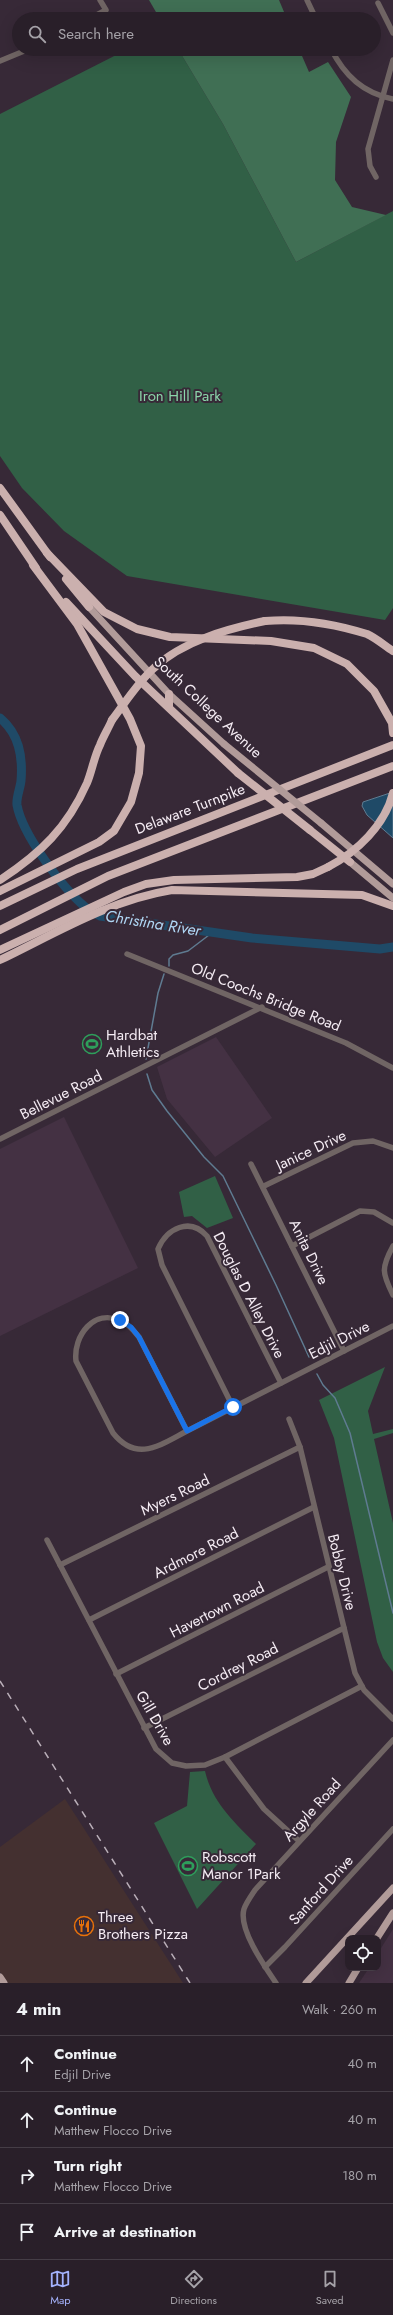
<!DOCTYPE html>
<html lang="en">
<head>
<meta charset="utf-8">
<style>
	:root { --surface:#291f29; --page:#312731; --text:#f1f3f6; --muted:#a5a2a8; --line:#453d46; --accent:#a4b2fc }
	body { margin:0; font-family:Jost,sans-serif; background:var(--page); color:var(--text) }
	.controls { position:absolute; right:12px; bottom:12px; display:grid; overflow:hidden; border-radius:8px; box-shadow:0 4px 16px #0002 }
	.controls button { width:36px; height:36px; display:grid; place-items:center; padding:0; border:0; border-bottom:1px solid var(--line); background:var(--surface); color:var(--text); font:20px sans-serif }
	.stop { position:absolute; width:12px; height:12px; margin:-9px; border:3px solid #1a73e8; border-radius:50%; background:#fff }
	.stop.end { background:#1a73e8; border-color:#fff; box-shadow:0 1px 4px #0008 }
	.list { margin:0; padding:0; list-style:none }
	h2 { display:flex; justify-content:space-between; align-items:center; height:52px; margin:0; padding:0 16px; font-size:17px }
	h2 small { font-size:13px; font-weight:400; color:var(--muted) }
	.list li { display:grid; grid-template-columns:26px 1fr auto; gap:12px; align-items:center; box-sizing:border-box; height:56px; padding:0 16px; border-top:1px solid var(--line) }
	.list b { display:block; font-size:15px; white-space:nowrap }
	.list p { margin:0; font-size:13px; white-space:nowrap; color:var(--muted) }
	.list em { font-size:13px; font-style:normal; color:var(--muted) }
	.icon { flex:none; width:22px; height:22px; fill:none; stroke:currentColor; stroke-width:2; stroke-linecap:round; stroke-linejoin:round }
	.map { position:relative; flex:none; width:393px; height:1983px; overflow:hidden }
	.search { position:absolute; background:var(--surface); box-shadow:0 4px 16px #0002; left:12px; right:12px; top:12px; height:44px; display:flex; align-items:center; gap:10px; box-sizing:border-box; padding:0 14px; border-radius:22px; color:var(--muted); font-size:15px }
	.sheet { height:276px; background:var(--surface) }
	nav { display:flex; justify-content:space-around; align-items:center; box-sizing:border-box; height:56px; border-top:1px solid var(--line); background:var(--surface); font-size:11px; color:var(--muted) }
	nav a { display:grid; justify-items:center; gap:2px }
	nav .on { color:var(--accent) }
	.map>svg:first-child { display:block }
</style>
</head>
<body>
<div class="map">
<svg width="393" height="1983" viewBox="0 0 393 1983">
	<rect width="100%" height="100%" fill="#372937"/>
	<polygon fill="#443030" points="65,1799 183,1983 8,1983 0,1972 0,1847"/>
	<g fill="#443143">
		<polygon points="216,1037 272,1118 215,1157 167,1099 157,1067"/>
		<polygon points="64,1117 138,1268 0,1336 0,1149"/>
		<polygon points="393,1929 393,1983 359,1983 369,1968 378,1968 378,1953"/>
	</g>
	<g fill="#316046">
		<polygon points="128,49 178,49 223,124 296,262 393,211 393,608 385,620 127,576 64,531 22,488 0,456 0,114"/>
		<polygon points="215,1176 233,1218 207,1228 192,1216 184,1217 179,1192"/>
		<polygon points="385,1367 368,1411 373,1434 393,1429 393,1433 374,1439 393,1523 393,1672 383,1658 377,1642 334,1438 319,1400"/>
		<path d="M205,1771C212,1802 234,1822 256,1844L197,1909L154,1823L187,1806L190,1772Z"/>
	</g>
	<g fill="#406f54">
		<polygon points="149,0 279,0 287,19 160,19"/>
		<polygon points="178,49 299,49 309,72 328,62 351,97 336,142 335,180 352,207 386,215 296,262 223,124"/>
	</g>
	<polygon fill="#1f4a67" stroke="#5f7b91" points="393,792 393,838 367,815 362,806 363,802"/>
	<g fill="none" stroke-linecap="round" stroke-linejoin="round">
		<g stroke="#5f7b91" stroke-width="1.5">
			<polyline points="169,966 169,959 173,955 188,951 213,932"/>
			<polyline points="146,1059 158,993 164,974"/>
			<polyline points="147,1074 152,1090 167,1111 204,1157 223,1176 276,1285 309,1357"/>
			<polyline points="317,1374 323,1385 335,1398 350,1433 393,1613"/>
		</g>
		<path stroke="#1f4a67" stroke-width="9" d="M0,718C19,734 23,756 21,781C20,789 16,798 17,805C22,834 62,887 84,906C89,910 95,913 100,916L252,938L380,949L393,947"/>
		<g stroke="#706564" stroke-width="5.5">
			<polyline points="307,0 316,19"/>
			<polyline points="378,3 393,33"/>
			<polyline points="89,19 106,10 100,0"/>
			<path d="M331,49C345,76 363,93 393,99"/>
			<polyline points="0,61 29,49"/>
			<polyline points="376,177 370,166 368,149 393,60"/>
			<polyline points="127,954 346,1043 393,1068"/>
			<polyline points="0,1139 262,1007"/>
			<polyline points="251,1164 344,1351"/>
			<polyline points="264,1186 353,1143 373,1141 393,1148"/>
			<polyline points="292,1246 360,1211 374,1212 393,1223"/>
			<path d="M393,1246C381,1268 382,1273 393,1295"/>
			<path d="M233,1407L162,1265L158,1249C167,1228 190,1217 207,1236L281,1383"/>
			<polyline points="289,1419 300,1447 355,1673 364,1690 393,1719"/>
			<path d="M187,1431C160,1445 137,1463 113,1433L76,1361C73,1336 94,1308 121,1321C129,1324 134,1331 139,1337L187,1431L393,1326"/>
			<polyline points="47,1540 156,1749 172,1763 186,1766 205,1765 225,1757 362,1686"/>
			<polyline points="60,1565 300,1447"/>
			<polyline points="89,1620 314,1507"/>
			<polyline points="116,1674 328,1567"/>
			<polyline points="144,1728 344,1628"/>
			<polyline points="225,1757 264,1809 299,1841"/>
			<polyline points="265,1967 285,1947 393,1829"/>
			<path d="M276,1983C265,1967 238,1929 244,1909C246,1903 251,1896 255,1890L393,1740"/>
		</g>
		<g stroke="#b19b99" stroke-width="7">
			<polyline points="89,607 169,694 224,744"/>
			<polyline points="321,823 393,884"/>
			<polyline points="350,862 393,898"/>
			<polyline points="377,1938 393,1913"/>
			<polyline points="0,1977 4,1983"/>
			<polyline points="306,1983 393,1888"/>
			<polyline points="349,1983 358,1968"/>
		</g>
		<g stroke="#cbb0ae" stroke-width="8">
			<polyline points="0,488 50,557"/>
			<polyline points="0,515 36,568"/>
			<polyline points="47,553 104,612 137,629 170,637 271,641 314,648 347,664 374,691 392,723 393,733"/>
			<polyline points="66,579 89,607"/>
			<polyline points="66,602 135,676 238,773"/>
			<path d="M265,621C298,618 335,624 367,634C376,638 385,646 393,651"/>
			<polyline points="169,707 169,694"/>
			<polyline points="310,830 350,862"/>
			<path d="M0,880C41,853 67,828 87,783C92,771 94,757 100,745C103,737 108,729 112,720"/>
			<polyline points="0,891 99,842 114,831 131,802 139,773 141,746 130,719 77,624 33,565"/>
			<polyline points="0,906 77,869 393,745"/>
			<polyline points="0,930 108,876 393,766"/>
			<polyline points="0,950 124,892 146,884 174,880 297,877 313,874 328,867"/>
			<path d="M0,960C56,933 110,900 172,890L362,895L393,906"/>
		</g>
		<polyline stroke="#baafb9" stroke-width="1.5" stroke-dasharray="7 7" stroke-linecap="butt" points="0,1681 190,1983"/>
		<polyline stroke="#b19b99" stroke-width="7" points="224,744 321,823"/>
		<g stroke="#cbb0ae" stroke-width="8">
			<path d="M112,720C125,703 138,682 154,668C183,641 227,629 265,621"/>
			<polyline points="238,773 310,830"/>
			<path d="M328,867C357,852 385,825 393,793"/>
		</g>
	</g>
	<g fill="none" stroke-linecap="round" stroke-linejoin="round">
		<polyline stroke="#1a73e8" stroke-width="5" points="120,1320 131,1327 139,1337 187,1431 233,1407"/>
	</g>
	<defs>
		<g id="stadium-ring" transform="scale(1)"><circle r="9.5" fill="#372937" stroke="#2e9e5b" stroke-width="1.5"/><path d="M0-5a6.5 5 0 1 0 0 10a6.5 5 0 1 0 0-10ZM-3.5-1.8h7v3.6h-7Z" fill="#2e9e5b"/></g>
		<g id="restaurant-ring" transform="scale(1)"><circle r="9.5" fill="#372937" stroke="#e8710a" stroke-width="1.5"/><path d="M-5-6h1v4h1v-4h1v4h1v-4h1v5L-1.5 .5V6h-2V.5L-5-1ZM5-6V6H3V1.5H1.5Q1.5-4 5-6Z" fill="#e8710a"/></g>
	</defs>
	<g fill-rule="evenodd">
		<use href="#stadium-ring" x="92" y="1044"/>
		<use href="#stadium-ring" x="188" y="1866"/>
		<use href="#restaurant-ring" x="84" y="1926"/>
	</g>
	<g text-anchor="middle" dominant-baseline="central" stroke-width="4" stroke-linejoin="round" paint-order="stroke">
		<g font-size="15" fill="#8bd6aa" stroke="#372937">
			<text x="180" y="396">Iron Hill Park</text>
		</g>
		<g font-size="15" fill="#f5ecf4" stroke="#372937">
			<text transform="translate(208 707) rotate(43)">South College Avenue</text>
			<text transform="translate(190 809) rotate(-21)">Delaware Turnpike</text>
			<text transform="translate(266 997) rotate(22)">Old Coochs Bridge Road</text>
			<text transform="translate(61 1095) rotate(-27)">Bellevue Road</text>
			<text transform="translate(311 1150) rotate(-25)">Janice Drive</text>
			<text transform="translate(309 1252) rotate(64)">Anita Drive</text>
			<text transform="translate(249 1295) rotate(63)">Douglas D Alley Drive</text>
			<text transform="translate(339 1340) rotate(-27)">Edjil Drive</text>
			<text transform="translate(175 1495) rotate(-26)">Myers Road</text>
			<text transform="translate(196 1553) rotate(-27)">Ardmore Road</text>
			<text transform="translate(342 1572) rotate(76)">Bobby Drive</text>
			<text transform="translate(217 1610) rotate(-27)">Havertown Road</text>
			<text transform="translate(238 1667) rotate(-27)">Cordrey Road</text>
			<text transform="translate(155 1718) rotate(60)">Gill Drive</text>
			<text transform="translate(312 1810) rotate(-48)">Argyle Road</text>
			<text transform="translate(321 1890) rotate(-48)">Sanford Drive</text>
		</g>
		<g font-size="15" fill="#f5ecf4" stroke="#372937" text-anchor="start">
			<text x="106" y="1035">Hardbat<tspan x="106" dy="17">Athletics</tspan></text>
			<text x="202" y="1857">Robscott<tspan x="202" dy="17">Manor 1Park</tspan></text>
			<text x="98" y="1917">Three<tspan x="98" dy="17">Brothers Pizza</tspan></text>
		</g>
		<g font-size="16" font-style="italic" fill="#afd6f4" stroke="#372937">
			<text transform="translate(153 923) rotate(9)">Christina River</text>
		</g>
	</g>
</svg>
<div class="controls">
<button><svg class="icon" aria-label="locate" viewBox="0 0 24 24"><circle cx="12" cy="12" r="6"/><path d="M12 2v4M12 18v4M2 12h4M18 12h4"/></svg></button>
</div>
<div class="stop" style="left:233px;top:1407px"></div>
<div class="stop end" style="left:120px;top:1320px"></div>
<div class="search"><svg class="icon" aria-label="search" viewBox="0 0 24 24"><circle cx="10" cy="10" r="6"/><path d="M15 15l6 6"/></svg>Search here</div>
</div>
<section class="sheet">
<h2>4 min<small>Walk · 260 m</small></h2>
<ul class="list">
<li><svg class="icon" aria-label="ahead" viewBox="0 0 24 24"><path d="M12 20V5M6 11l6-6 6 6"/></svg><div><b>Continue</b><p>Edjil Drive</p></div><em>40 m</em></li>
<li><svg class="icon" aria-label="ahead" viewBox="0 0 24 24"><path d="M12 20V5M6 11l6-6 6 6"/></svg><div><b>Continue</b><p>Matthew Flocco Drive</p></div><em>40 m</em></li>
<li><svg class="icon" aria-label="right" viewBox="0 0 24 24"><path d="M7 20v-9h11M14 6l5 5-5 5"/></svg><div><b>Turn right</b><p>Matthew Flocco Drive</p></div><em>180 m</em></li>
<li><svg class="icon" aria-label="arrive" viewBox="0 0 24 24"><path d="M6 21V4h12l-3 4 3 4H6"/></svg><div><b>Arrive at destination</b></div></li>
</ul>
</section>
<nav>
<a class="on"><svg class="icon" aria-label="map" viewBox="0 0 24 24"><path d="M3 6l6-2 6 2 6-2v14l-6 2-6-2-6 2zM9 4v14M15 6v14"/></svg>Map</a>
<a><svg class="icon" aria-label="directions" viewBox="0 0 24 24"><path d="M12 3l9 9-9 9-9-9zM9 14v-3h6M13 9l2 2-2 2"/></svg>Directions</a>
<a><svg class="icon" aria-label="saved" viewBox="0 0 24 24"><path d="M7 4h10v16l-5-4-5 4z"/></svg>Saved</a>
</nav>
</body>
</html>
